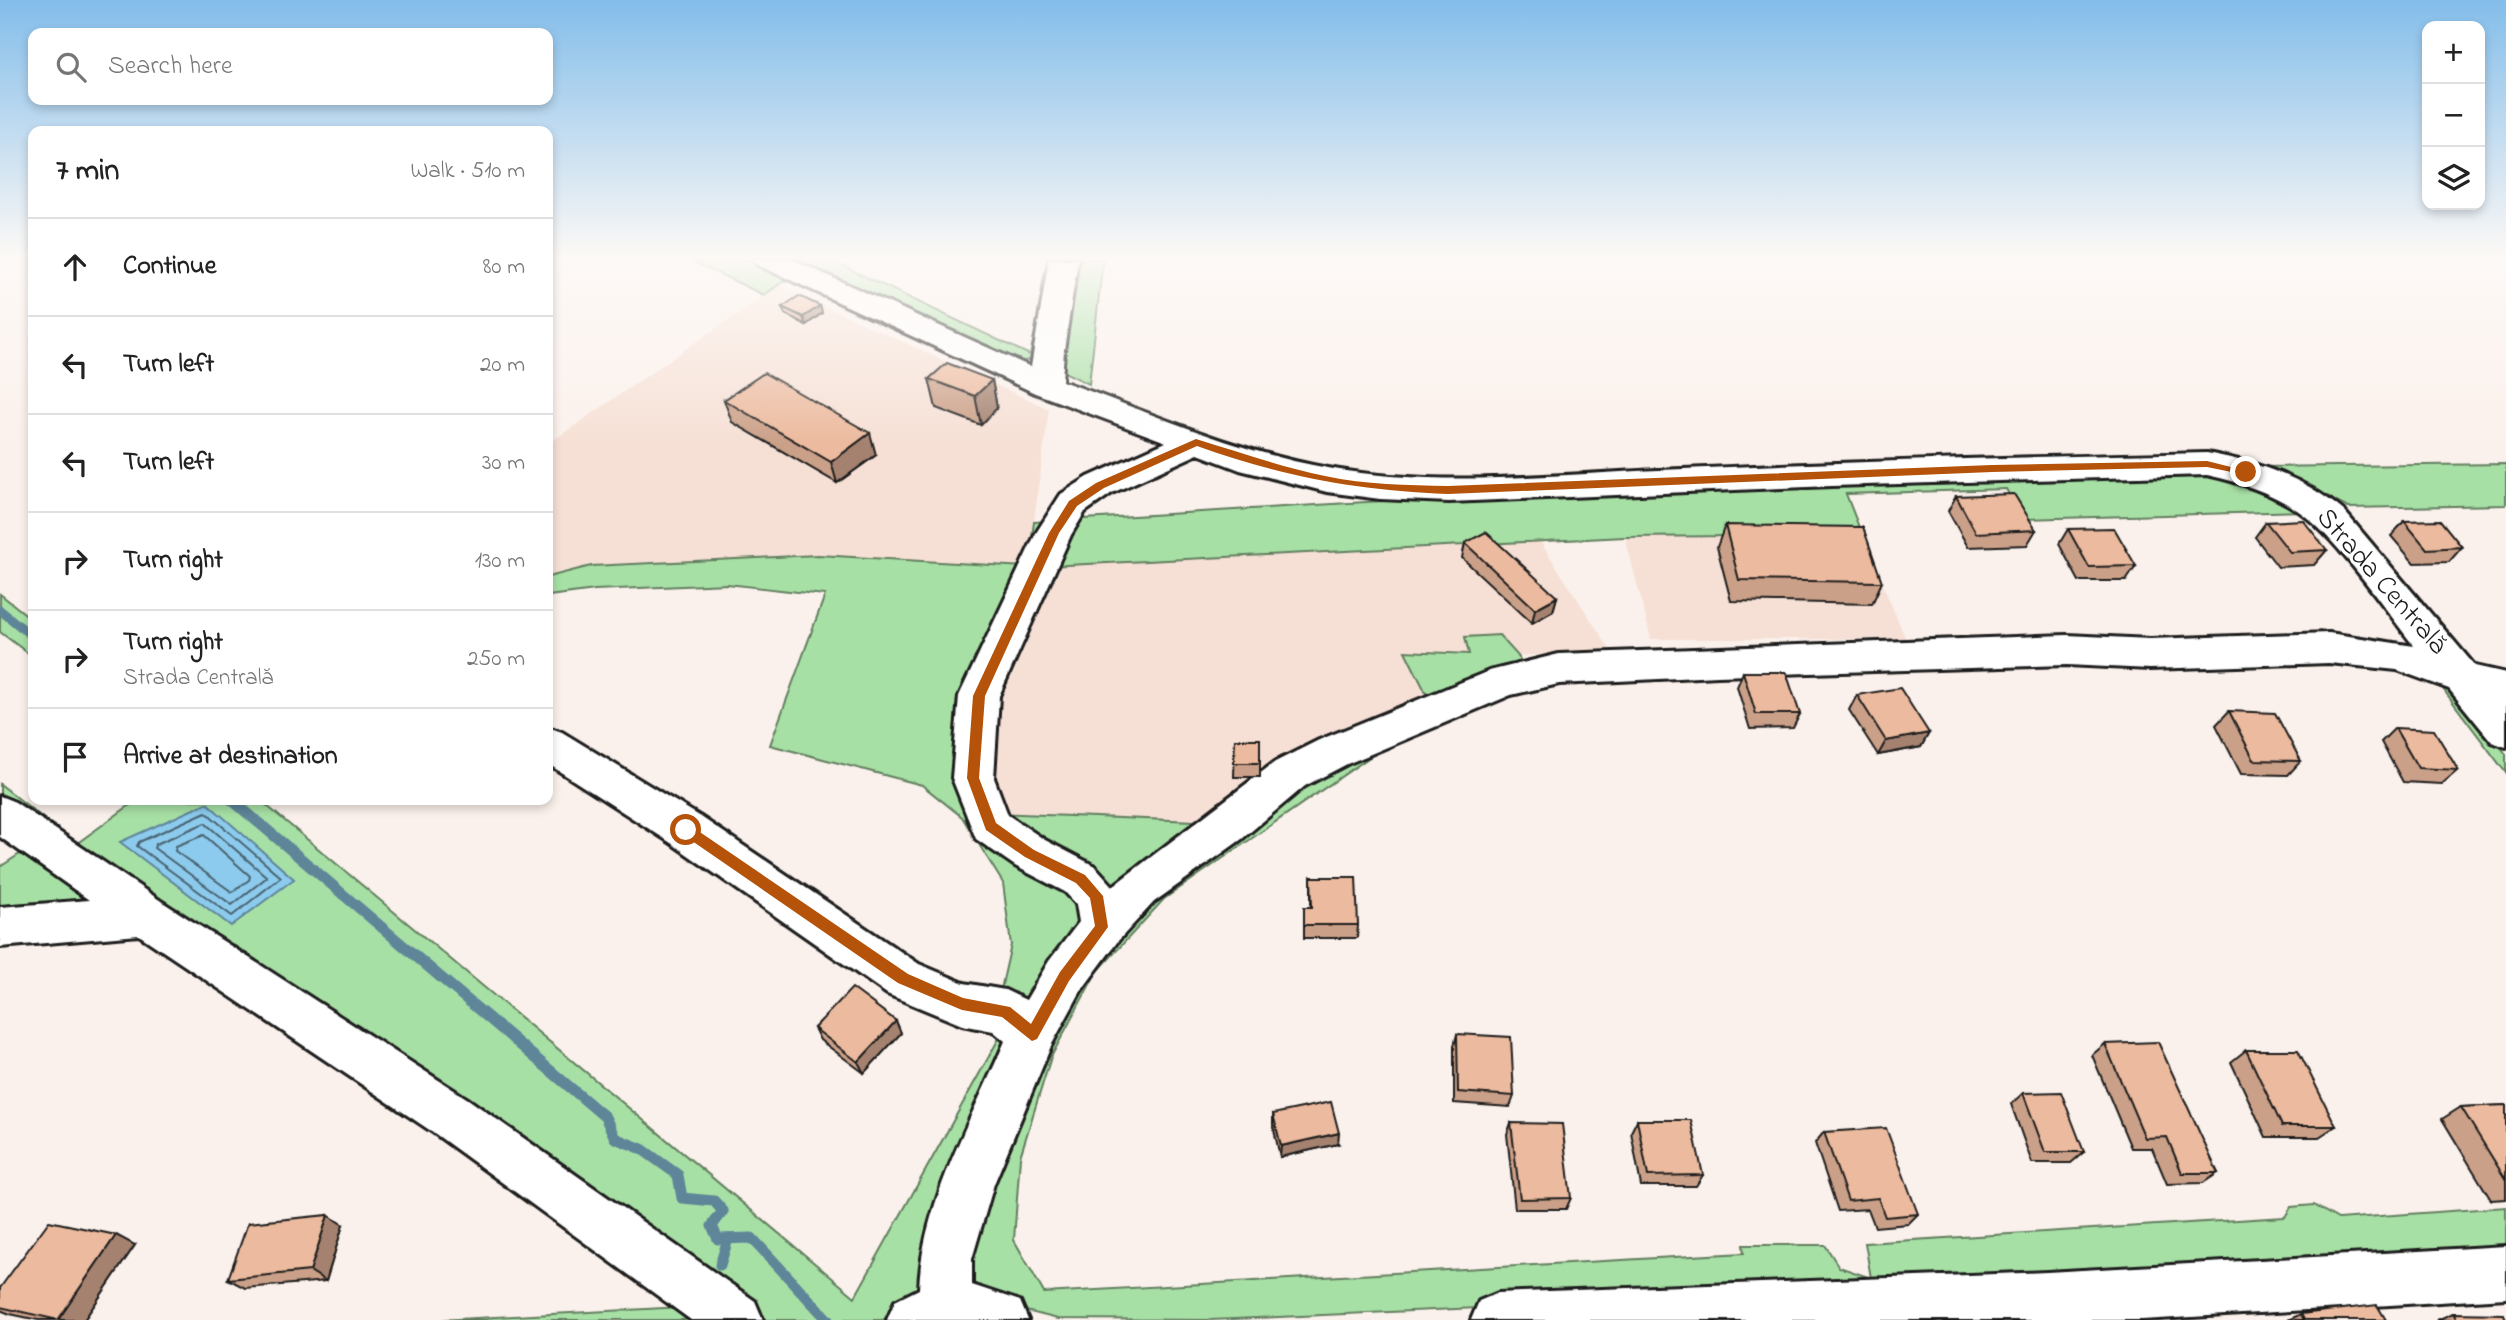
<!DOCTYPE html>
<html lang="en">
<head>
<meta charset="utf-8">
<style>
	:root { --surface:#fff; --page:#f2f2f2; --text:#222; --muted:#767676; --line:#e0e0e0 }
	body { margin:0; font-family:"Indie Flower",sans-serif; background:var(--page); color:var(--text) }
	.controls { position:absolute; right:21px; top:21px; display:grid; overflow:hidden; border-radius:14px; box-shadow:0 4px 10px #0003 }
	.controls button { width:63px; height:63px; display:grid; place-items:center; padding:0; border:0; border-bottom:2px solid var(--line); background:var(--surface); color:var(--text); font:35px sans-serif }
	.stop { position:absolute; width:21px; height:21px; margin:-16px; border:5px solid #b45309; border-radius:50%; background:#fff }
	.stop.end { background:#b45309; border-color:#fff; box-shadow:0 2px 7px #0008 }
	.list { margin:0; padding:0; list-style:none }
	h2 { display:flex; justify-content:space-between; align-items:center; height:91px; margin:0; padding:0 28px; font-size:30px }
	h2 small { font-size:23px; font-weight:400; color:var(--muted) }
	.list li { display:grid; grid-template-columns:46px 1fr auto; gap:21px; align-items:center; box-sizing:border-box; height:98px; padding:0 28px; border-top:2px solid var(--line) }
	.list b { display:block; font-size:26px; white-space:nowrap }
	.list p { margin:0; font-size:23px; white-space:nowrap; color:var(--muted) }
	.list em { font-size:23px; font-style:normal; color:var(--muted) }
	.icon { flex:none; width:38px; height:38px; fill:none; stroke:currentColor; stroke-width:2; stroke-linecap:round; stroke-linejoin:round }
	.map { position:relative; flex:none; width:2506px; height:1320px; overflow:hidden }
	.search { position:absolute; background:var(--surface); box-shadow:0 4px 10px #0003; left:28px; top:28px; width:525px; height:77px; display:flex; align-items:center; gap:18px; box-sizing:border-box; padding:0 24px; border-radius:14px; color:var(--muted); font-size:26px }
	.panel { position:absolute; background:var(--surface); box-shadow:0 4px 10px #0003; left:28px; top:126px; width:525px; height:679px; border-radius:14px }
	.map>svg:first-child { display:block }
</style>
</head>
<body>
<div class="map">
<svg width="2506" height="1320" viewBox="0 0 2506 1320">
	<rect width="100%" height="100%" fill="#fbf1ec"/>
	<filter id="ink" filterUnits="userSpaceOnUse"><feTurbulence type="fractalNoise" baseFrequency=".0143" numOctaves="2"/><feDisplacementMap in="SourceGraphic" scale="14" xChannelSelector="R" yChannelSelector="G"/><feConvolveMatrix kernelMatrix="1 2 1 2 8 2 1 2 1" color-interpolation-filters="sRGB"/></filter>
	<g filter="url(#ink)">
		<g fill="#f6e0d5">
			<polygon points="779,285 1049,409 1028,567 818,555 591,566 548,577 548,444"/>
			<polygon points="1862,535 1906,639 1651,639 1625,537"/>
			<polygon points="1540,541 1611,651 1518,656 1499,635 1465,637 1470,654 1405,651 1431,703 1219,822 996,813 985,695 1046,566"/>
		</g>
		<g fill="#a7e0a5" stroke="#627e60" stroke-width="2">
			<polygon points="687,259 746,259 788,278 764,295"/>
			<polygon points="791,259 828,259 1030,355 1050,259 1057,259 1036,358 1020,362"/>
			<polygon points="1073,259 1103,259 1089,384 1058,369 1058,325"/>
			<polygon points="2506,464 2506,505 2348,508 2290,478 2253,467"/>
			<polygon points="2206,474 2236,477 2304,511 2023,519 2006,489 1846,494 1862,535 1625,537 1028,567 965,781 1060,875 1089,922 1030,1021 999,998 1011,945 1003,883 962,817 922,785 770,745 825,595 727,584 595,590 548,596 548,577 591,566 818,555 1028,567 1034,522 1433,498"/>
			<polygon points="0,594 33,620 33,657 0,632"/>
			<polygon points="1499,635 1518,656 1524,666 1431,703 1405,651 1469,654 1465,637"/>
			<polygon points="2440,685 2457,692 2506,754 2506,773"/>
			<polygon points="1355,750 1374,754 1164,899 1096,973 1051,1057 1020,1157 1014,1240 1044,1293 1744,1253 1743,1245 1825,1245 1839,1267 1871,1278 1865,1243 2285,1217 2291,1207 2314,1205 2338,1219 2506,1207 2506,1249 1940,1287 1211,1320 1058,1319 994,1303 967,1291 964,1226 1039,1038 1143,896"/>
			<polygon points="0,784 76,844 137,800 260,800 855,1297 1002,1033 1019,1039 926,1283 883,1320 752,1320 0,806"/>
			<polygon points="996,813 1219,822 1107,908"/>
			<polygon points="32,846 99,900 0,923 0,867"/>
			<polygon points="683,1307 702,1320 438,1320"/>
		</g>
		<polygon fill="#8ccbed" stroke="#5f8599" stroke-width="2" points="207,803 294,879 231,926 120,842"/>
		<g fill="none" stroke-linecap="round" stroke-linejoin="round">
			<g stroke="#496270" stroke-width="2">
				<polygon points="206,812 281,877 232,916 137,846 139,842"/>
				<polygon points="205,823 267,877 232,905 154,848 156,844"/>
				<polygon points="204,835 250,876 249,880 232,892 175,851 176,846"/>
			</g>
			<polyline stroke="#5f8599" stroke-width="9" points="0,610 33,637"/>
			<g stroke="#5f8599" stroke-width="11">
				<polyline points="232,800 605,1117 615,1138 642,1149 678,1175 682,1198 714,1201 723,1211 712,1226 718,1239 752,1238 828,1320"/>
				<polyline points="720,1265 728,1239"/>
			</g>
			<g stroke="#1c1c1c" stroke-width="6">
				<g id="minor">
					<path d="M753,259H791L1031,367L1049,259H1078L1064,350L1062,381C1149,412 1237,452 1328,468C1444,489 1566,473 1683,469C1857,461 2032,457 2207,453C2259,463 2304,477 2345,512L2475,666L2506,673V747L2492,742L2449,689L2397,670L2329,663L2150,669L2067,665L1718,676L1559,684L1511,695L1347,764L1305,786L1242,839L1154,902L1118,941L1081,991L1051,1046L994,1184L972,1259V1285L1020,1301L1028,1320H887L895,1301L919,1289C922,1203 972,1119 1005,1041L993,1031L962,1025L887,994L671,843L548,764V727L562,732L701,817L919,964L964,983L1005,990L1026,1000L1049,961L1079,922L1076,904L1065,892L1015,866L976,839L952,778L959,696L1036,533L1061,494L1088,477L1166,442L1035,393L758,265ZM1198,454L1240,470L1327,492L1380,499L1449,502L1832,486L2207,475C2240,482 2269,492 2297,510C2335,535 2384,608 2414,646L2329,633L2150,639L2067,635L1559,654L1489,671L1319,740L1275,762L1113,886L1095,866L1045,840L1008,815L994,778L999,696L1071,535L1085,512L1112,493Z"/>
					<polygon points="0,796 15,802 161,901 468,1099 755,1301 763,1320 691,1320 434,1133 139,935 0,947 0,907 89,900 0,837"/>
					<polygon points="2506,1246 2506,1298 2142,1320 1471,1320 1479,1301 1498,1293 2047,1272"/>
				</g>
			</g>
			<use href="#minor" fill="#fff" fill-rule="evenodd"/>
		</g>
		<g fill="#cba088" stroke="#1c1c1c" stroke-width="2">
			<polygon points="820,306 822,313 806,325 785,314 782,307"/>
			<polygon points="929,379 992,380 997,408 981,425 936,408"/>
			<polygon points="724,400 876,455 837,483 732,422"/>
			<polygon points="1956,496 2036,530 2027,545 1968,547 1948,511"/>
			<polygon points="2404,521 2462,547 2449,562 2414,563 2391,536"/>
			<polygon points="2266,522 2327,550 2314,565 2278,567 2255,537"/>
			<polygon points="1725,525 1882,582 1872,604 1731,601 1717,547"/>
			<polygon points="2068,529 2136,566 2126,581 2079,581 2059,544"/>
			<polygon points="1465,543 1557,597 1553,611 1532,623 1462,558"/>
			<polygon points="1743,672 1800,714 1793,728 1750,729 1737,687"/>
			<polygon points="1857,695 1929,733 1921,747 1878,755 1849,710"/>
			<polygon points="2229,711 2301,761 2288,775 2241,774 2216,725"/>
			<polygon points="2395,728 2458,770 2442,784 2403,782 2381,742"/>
			<polygon points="1235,739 1260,739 1260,777 1234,777"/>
			<polygon points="1311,877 1358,925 1357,938 1304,938 1304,907 1311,907"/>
			<polygon points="896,1021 901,1033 864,1073 820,1040 814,1028"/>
			<polygon points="1457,1034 1514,1096 1510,1107 1454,1103 1454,1046"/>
			<polygon points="2105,1044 2218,1173 2203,1183 2167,1184 2152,1148 2131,1148 2092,1055"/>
			<polygon points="2246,1050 2336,1126 2319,1137 2266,1137 2231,1062"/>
			<polygon points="2023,1093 2084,1152 2071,1163 2032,1163 2011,1104"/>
			<polygon points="2506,1105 2506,1199 2491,1200 2442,1119 2461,1107"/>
			<polygon points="1273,1114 1338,1144 1280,1157 1273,1125"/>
			<polygon points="1637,1120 1703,1175 1696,1186 1641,1186 1631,1132"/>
			<polygon points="1511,1123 1571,1198 1566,1209 1515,1209 1507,1134"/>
			<polygon points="1824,1132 1918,1214 1908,1224 1875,1227 1868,1209 1838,1211 1815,1143"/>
			<polygon points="343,1225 326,1281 245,1288 228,1279"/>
			<polygon points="135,1245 84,1320 38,1320 10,1314 0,1310 0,1288"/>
			<polygon points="2453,1313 2506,1320 2437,1320"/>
			<polygon points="2301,1314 2386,1320 2288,1320"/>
		</g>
		<g fill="#a5826f" stroke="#1c1c1c" stroke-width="2">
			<polygon points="820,306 822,313 806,325 803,317"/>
			<polygon points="992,380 997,408 981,425 975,396"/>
			<polygon points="870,433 876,455 837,483 831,462"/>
			<polygon points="1557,597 1553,611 1532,623 1535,609"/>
			<polygon points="1929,733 1921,747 1878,755 1886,741"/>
			<polygon points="896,1021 901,1033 864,1073 858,1062"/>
			<polygon points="1339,1133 1338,1144 1280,1157 1281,1146"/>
			<polygon points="328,1215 343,1225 326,1281 310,1271"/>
			<polygon points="116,1235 135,1245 84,1320 58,1320"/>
		</g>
		<g fill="#ecba9e" stroke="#1c1c1c" stroke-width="2">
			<polygon points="799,296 820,306 803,317 782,307"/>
			<polygon points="947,363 992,380 975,396 929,379"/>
			<polygon points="764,373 870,433 831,462 724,400"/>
			<polygon points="2014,494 2036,530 1976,533 1956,496"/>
			<polygon points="2303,520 2327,550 2290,552 2266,522"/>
			<polygon points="2440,520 2462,547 2427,549 2404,521"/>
			<polygon points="1725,525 1863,527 1882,582 1739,580"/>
			<polygon points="2114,528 2136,566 2089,567 2068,529"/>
			<polygon points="1486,532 1557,597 1535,609 1465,543"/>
			<polygon points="1743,672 1786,672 1800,714 1756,714"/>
			<polygon points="1900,688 1929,733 1886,741 1857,695"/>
			<polygon points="2229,711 2275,713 2301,761 2254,760"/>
			<polygon points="2395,728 2434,730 2458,770 2418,768"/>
			<polygon points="1235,739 1260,739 1260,763 1234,763"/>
			<polygon points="1311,877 1356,877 1358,925 1304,925 1304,907 1312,907"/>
			<polygon points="852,988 896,1021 858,1062 814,1028"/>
			<polygon points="1457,1034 1511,1037 1514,1096 1458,1092"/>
			<polygon points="2158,1042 2218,1173 2182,1173 2167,1137 2145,1138 2105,1044"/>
			<polygon points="2246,1050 2298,1050 2336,1126 2282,1126"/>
			<polygon points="2061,1092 2084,1152 2045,1152 2023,1093"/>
			<polygon points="1331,1102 1339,1133 1281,1146 1273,1114"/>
			<polygon points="2506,1105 2506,1180 2461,1107"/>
			<polygon points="1637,1120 1691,1120 1703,1175 1648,1176"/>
			<polygon points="1511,1123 1562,1124 1571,1198 1520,1199"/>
			<polygon points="1886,1128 1918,1214 1885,1217 1878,1198 1848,1201 1824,1132"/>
			<polygon points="328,1215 310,1271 228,1279 248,1223"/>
			<polygon points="49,1221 116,1235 58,1320 0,1307 0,1288"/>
			<polygon points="2377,1305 2386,1320 2304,1320 2301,1314"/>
			<polygon points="2453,1313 2504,1314 2506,1320 2457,1320"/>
		</g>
	</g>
	<linearGradient id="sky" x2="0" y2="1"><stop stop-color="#83bdea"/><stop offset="0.58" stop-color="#fdf9f6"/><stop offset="1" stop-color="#fdf9f6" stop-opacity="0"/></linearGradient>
	<rect width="2506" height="444" fill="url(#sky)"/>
	<path fill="#b45309" d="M1196,439C1239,452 1281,467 1325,476C1366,485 1407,485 1448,486L1992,465L2207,461L2251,472L2246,475L2207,467L1992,472L1448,494C1356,490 1284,477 1197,446L1104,488L1077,506L1059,533L985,696L979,778L996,823L1034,850L1085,875L1103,896L1108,927L1069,981L1037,1039L1032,1041L1002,1017L962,1010L898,983L682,834V826H691L908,974L963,998L1010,1007L1031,1024L1060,972L1095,926L1090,898L1076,883L1025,857L986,830L967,778L973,696L1049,533L1069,501L1096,483Z"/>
	<g text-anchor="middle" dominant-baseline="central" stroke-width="6" stroke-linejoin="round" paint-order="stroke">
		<g font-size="28" fill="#1c1c1c" stroke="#fff">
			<text transform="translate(2381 582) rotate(49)">Strada Centrală</text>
		</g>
	</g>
</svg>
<div class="controls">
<button>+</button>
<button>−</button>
<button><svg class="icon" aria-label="layers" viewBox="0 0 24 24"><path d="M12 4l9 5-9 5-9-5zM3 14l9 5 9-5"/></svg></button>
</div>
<div class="stop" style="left:686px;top:830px"></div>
<div class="stop end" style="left:2246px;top:472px"></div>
<div class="search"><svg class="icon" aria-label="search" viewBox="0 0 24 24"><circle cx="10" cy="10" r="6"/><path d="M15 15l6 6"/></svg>Search here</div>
<section class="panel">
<h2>7 min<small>Walk · 510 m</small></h2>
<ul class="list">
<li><svg class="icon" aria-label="ahead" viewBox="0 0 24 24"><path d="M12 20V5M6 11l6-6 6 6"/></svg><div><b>Continue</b></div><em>80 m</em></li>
<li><svg class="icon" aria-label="left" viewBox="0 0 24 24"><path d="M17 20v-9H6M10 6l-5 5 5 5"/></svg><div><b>Turn left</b></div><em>20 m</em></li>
<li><svg class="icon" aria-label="left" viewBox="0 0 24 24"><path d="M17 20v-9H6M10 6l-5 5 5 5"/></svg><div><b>Turn left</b></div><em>30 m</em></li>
<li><svg class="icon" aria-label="right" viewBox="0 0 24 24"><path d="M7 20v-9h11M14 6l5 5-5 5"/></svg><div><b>Turn right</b></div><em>130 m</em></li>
<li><svg class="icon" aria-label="right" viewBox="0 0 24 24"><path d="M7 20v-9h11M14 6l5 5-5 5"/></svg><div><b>Turn right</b><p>Strada Centrală</p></div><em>250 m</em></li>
<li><svg class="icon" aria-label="arrive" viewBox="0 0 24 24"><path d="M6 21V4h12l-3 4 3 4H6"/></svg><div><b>Arrive at destination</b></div></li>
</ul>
</section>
</div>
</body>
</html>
